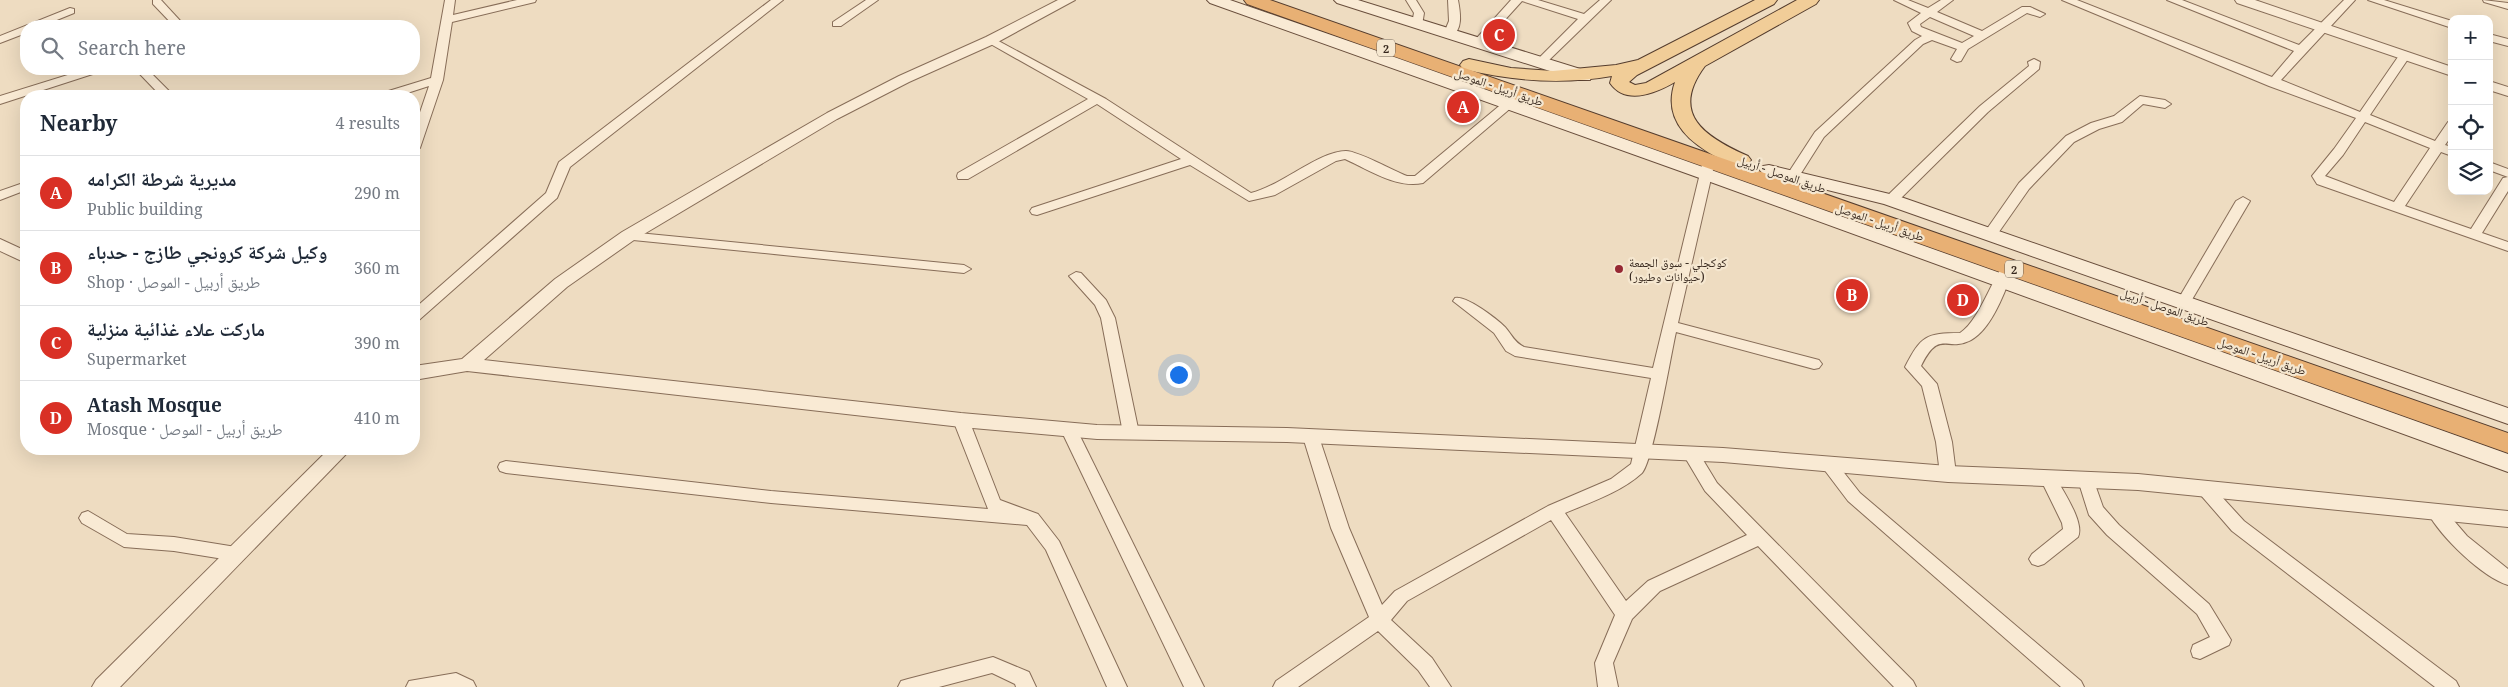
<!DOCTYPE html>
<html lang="en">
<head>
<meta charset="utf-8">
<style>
	:root { --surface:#fff; --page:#f6f6f7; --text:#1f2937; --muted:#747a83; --line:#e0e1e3; --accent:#d93025 }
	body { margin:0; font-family:"Noto Serif","Noto Naskh Arabic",serif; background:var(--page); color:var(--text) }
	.controls { position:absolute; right:15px; top:15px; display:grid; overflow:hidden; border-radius:10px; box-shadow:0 5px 20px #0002 }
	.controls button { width:45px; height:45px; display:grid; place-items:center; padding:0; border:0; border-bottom:1px solid var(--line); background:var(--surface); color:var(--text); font:25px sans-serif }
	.you { position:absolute; left:1178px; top:374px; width:18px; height:18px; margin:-12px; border:4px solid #fff; border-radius:50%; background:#1a73e8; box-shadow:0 0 0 8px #1a73e833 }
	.badge { display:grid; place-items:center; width:32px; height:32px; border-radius:50%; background:var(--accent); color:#fff; font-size:16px; font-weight:700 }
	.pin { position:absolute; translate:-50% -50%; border:2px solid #fff; box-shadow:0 1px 5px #0006 }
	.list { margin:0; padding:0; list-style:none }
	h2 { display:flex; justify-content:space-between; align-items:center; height:65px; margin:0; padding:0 20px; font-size:21px }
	h2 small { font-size:16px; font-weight:400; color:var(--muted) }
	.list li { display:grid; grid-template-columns:32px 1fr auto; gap:15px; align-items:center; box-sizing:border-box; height:75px; padding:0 20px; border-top:1px solid var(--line) }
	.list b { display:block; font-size:19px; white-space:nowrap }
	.list p { margin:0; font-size:16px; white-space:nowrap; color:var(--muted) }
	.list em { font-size:16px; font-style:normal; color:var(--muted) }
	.icon { flex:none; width:28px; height:28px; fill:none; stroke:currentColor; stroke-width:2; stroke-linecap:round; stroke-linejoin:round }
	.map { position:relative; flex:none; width:2508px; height:687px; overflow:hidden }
	.search { position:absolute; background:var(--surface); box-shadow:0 5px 20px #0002; left:20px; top:20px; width:400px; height:55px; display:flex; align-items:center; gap:12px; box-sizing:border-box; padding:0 18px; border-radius:20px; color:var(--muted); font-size:19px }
	.panel { position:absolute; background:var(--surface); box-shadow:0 5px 20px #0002; left:20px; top:90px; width:400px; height:365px; border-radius:20px }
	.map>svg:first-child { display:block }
</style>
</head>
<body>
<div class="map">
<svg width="2508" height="687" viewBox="0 0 2508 687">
	<rect width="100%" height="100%" fill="#eedcc1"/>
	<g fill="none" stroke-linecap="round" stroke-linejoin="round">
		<g stroke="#876d58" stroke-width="2">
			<g id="minor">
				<polygon points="153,0 161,0 185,26 174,26 153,4"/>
				<polygon points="445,0 455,0 453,15 517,0 536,0 535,2 452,22 443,80 420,148 414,152 414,130 429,86 398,96 380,96 382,93 431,78"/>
				<polygon points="771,0 783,0 570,167 557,198 419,320 414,322 414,309 546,193 559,162"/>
				<polygon points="866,0 878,0 841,26 833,26 833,22"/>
				<polygon points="1406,0 1416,0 1424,13 1422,25 1414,25 1412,23 1414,13"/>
				<path d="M1448,0H1458C1460,11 1464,32 1450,36L1444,33L1449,21Z"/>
				<polygon points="1511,0 1538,0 1584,14 1600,0 1611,0 1545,64 1541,65 1535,62 1578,19 1522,1 1483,44 1475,44 1475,40"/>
				<path d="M1894,0H1908L1928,8L1941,0H1953L1937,12L1982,31L2022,7H2030L2045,14L2040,17L2027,13L1968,49L1961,61L1957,62L1951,59L1957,49L1932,40L1923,44L1824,137L1798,178H1788L1787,175L1815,132L1915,40L1922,36L1912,31L1908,23L1921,13ZM1930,17L1974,36L1962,43L1921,27L1920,24Z"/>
				<path d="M2062,0H2077L2272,77L2294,51L2167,0H2182L2299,45L2344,0H2355L2281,80L2360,112L2400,54H2408L2410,56L2370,115L2435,141L2448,122L2452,121V135L2445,145L2452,147V156L2441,152L2405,206L2471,229L2503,178L2508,177V191L2482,233L2508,242V251L2317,184L2312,176L2334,149L2356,118L2269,86ZM2365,122L2430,148L2394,202L2325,176L2343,155Z"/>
				<polygon points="2368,0 2384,0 2452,21 2452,28"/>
				<polygon points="2483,0 2508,3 2508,9 2484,2"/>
				<polygon points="70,8 74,9 74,13 42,26 26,26 26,33 0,43 0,36"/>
				<polygon points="238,23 261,23 267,26 232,26"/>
				<polygon points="2489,34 2508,39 2508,46 2489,41"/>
				<path d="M991,37L1106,99L1251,193C1281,186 1319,151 1346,151C1358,151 1394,171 1407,176H1415L1516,92H1524L1526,95L1423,183C1397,189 1367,169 1345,159L1336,161L1275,195L1249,201L1190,165L1037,215L1032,214L1030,211L1032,208L1181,159L1097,104L968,179H958L957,176L958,173L1088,99L987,42V38Z"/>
				<polygon points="2034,59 2040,62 2039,69 1988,112 1896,203 1886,203 1884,200 1886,197 1980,106 2029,66 2028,62"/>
				<polygon points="87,69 104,69 102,71 0,104 0,96"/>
				<polygon points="135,69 147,69 174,96 161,96"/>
				<polygon points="2140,96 2165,100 2171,104 2165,108 2143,104 2122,122 2099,129 2074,142 2029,189 1994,239 1984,239 1982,236 2019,183 2066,136 2091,123 2114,116"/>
				<path d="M1709,157L1715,161L1678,323L1819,360L1822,364L1819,368L1814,369L1676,332C1671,354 1653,462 1642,473C1621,492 1591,502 1565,513L1626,601L1648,581L1747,535L1705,491L1683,454L1685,450H1697L1717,483L1913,681L1916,687H1894L1758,546L1660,591L1632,619L1613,663L1618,687H1598L1595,663L1615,615L1551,520L1407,601L1391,620L1432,658L1451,687H1430L1418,670L1378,631L1298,687H1273L1276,681L1369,617L1331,528L1303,437L1305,433H1317L1319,437L1349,528L1382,605L1395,591L1548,506L1611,479L1631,464L1651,378L1515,356L1506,351L1494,333L1453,301L1455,298C1466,295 1497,319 1505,327C1512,335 1514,342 1524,347L1653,368L1703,161Z"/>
				<polygon points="2489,162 2508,169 2508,177 2489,170"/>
				<polygon points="26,182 26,190 0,200 0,191"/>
				<polygon points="2243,197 2250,201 2190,303 2183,308 2178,306 2176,303 2236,201"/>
				<polygon points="628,232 964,265 971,269 964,273 623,239 621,236 623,233"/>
				<path d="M2007,264L2014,268C2006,289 1992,329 1971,340C1946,353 1940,328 1921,366L1937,384L1952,442L1956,474L1954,478L1948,480L1942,478L1940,474L1936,442L1922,386L1905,367C1921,336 1926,333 1960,333C1981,320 1996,266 2007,264Z"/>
				<polygon points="1076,272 1081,273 1106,300 1115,318 1139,433 1137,437 1125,437 1123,433 1101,318 1095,305 1069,276"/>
				<polygon points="961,414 967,416 969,420 1000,500 1038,514 1059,541 1127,687 1107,687 1046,550 1027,525 771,503 506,473 500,471 498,467 500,463 506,461 771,491 988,509 953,420 955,416"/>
				<polygon points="1069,424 1075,426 1077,430 1204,687 1184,687 1061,430 1063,426"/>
				<polygon points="1828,458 1834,460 1860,493 2081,681 2084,687 2061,687 1848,501 1820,464 1822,460"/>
				<path d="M2048,472L2054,474L2056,478C2063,491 2085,523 2078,537L2044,564L2038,566L2032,564L2029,559L2032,554L2063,529L2062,523L2040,478L2042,474Z"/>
				<polygon points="2086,474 2092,476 2103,507 2119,525 2209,604 2231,640 2229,645 2200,659 2193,657 2191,651 2193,645 2210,637 2197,614 2107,535 2089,515 2078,480 2080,476"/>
				<polygon points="2205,483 2211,485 2244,521 2456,681 2459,687 2435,687 2232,531 2199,493 2197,489 2199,485"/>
				<path d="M2437,507L2443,508L2467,536L2508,569V585C2482,577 2441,537 2428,513L2431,508Z"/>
				<polygon points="88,511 127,534 174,537 236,547 242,549 245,554 242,559 236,561 174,551 124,547 82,523 79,518 82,513"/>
				<polygon points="993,657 1029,672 1036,687 1016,687 1015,684 992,673 939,687 898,687 901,681 908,679"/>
				<polygon points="456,673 473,681 476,687 406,687 409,681"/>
			</g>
		</g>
		<g stroke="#876d58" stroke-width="2">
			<g id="tertiary">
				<polygon points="1058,0 1075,0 996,43 909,82 837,119 634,240 567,287 484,360 961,413 1097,425 1287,428 1723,448 1948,466 2138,474 2508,511 2508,527 2138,490 1948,482 1723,462 1287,442 1097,439 961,427 467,371 414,380 414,366 462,359 555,279 622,232 827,113 899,76 986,37"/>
				<polygon points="2235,0 2255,0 2452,67 2452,76 2237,3"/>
				<polygon points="2489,81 2508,87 2508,96 2489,90"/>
				<polygon points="0,239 26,251 26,263 0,251"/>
				<polygon points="329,449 351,449 120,687 92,687 96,680"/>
			</g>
		</g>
		<g stroke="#694e3c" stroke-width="2">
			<g id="secondary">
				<polygon points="1207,0 1230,0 1383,53 2508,454 2508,472 1694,176 1210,3"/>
				<polygon points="1334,0 1358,0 1590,72 1592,76 1590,80 1578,80 1337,3"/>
				<polygon points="1769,165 1898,196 2508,408 2508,424 1884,204 1763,174 1760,170 1763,166"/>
			</g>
		</g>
		<g stroke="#543c2d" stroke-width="2">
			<path id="primary" d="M1755,0H1777L1774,4L1637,75L1629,82L1635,85L1646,83L1797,0H1819L1816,4L1705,66C1669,114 1705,137 1748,156L1751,160L1748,164C1737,167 1729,162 1719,158C1689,143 1662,119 1675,82C1656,93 1626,106 1610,83L1612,76C1561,85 1513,81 1463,69L1460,65L1463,61L1469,59L1511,68L1553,71L1616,65L1638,60Z"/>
		</g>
		<g stroke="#543c2d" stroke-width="2">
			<polygon id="trunk" points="1244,0 1270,0 2508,433 2508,453 1247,4"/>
		</g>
		<use href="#minor" fill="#f9ead4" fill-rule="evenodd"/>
		<use href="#tertiary" fill="#f9ead4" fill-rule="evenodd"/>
		<use href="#secondary" fill="#f9ead4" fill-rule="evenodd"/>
		<use href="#primary" fill="#f1cd98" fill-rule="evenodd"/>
		<use href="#trunk" fill="#e8b074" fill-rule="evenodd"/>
	</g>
	<circle fill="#962833" stroke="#f5e7d0" stroke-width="2" cx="1619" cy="269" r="5"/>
	<g text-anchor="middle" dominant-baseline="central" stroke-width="4.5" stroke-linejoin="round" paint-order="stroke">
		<g fill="#f5e7d0" stroke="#6f6153" stroke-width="1">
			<rect x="1377" y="39.5" width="18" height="17" rx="4"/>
			<rect x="2005" y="260.5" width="18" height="17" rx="4"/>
		</g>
		<g font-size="11" font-weight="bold" fill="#36271d">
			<text x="1386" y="48">2</text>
			<text x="2014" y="269">2</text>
		</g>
		<g font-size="12" fill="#36271d" stroke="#f5e7d0">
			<text transform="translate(1499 87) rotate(19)">طريق أربيل - الموصل</text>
			<text transform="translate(1782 174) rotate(19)">طريق الموصل - أربيل</text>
			<text transform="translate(1880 222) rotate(19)">طريق أربيل - الموصل</text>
			<text transform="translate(2165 307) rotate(19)">طريق الموصل - أربيل</text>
			<text transform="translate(2262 356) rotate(19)">طريق أربيل - الموصل</text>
		</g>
		<g font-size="12" fill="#36271d" stroke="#f5e7d0" text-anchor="start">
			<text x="1629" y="262">كوكجلي - سوق الجمعة<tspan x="1629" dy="14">(حيوانات وطيور)</tspan></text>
		</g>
	</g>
</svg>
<div class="controls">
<button>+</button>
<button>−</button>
<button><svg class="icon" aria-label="locate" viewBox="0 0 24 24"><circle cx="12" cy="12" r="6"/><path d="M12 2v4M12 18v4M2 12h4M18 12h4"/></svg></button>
<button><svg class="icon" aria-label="layers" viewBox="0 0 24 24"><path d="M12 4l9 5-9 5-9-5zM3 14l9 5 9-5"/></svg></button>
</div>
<div class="you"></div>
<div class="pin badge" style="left:1463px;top:107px">A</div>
<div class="pin badge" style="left:1852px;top:295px">B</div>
<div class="pin badge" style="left:1499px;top:35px">C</div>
<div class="pin badge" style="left:1963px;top:300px">D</div>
<div class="search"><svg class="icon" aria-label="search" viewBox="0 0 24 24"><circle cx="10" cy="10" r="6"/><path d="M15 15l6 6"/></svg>Search here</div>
<section class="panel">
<h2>Nearby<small>4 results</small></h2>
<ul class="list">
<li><span class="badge">A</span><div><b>مديرية شرطة الكرامه</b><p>Public building</p></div><em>290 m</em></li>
<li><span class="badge">B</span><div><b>وكيل شركة كرونجي طازج - حدباء</b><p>Shop · طريق أربيل - الموصل</p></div><em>360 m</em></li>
<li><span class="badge">C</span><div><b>ماركت علاء غذائية منزلية</b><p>Supermarket</p></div><em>390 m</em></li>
<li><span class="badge">D</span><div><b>Atash Mosque</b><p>Mosque · طريق أربيل - الموصل</p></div><em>410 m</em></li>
</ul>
</section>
</div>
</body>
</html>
